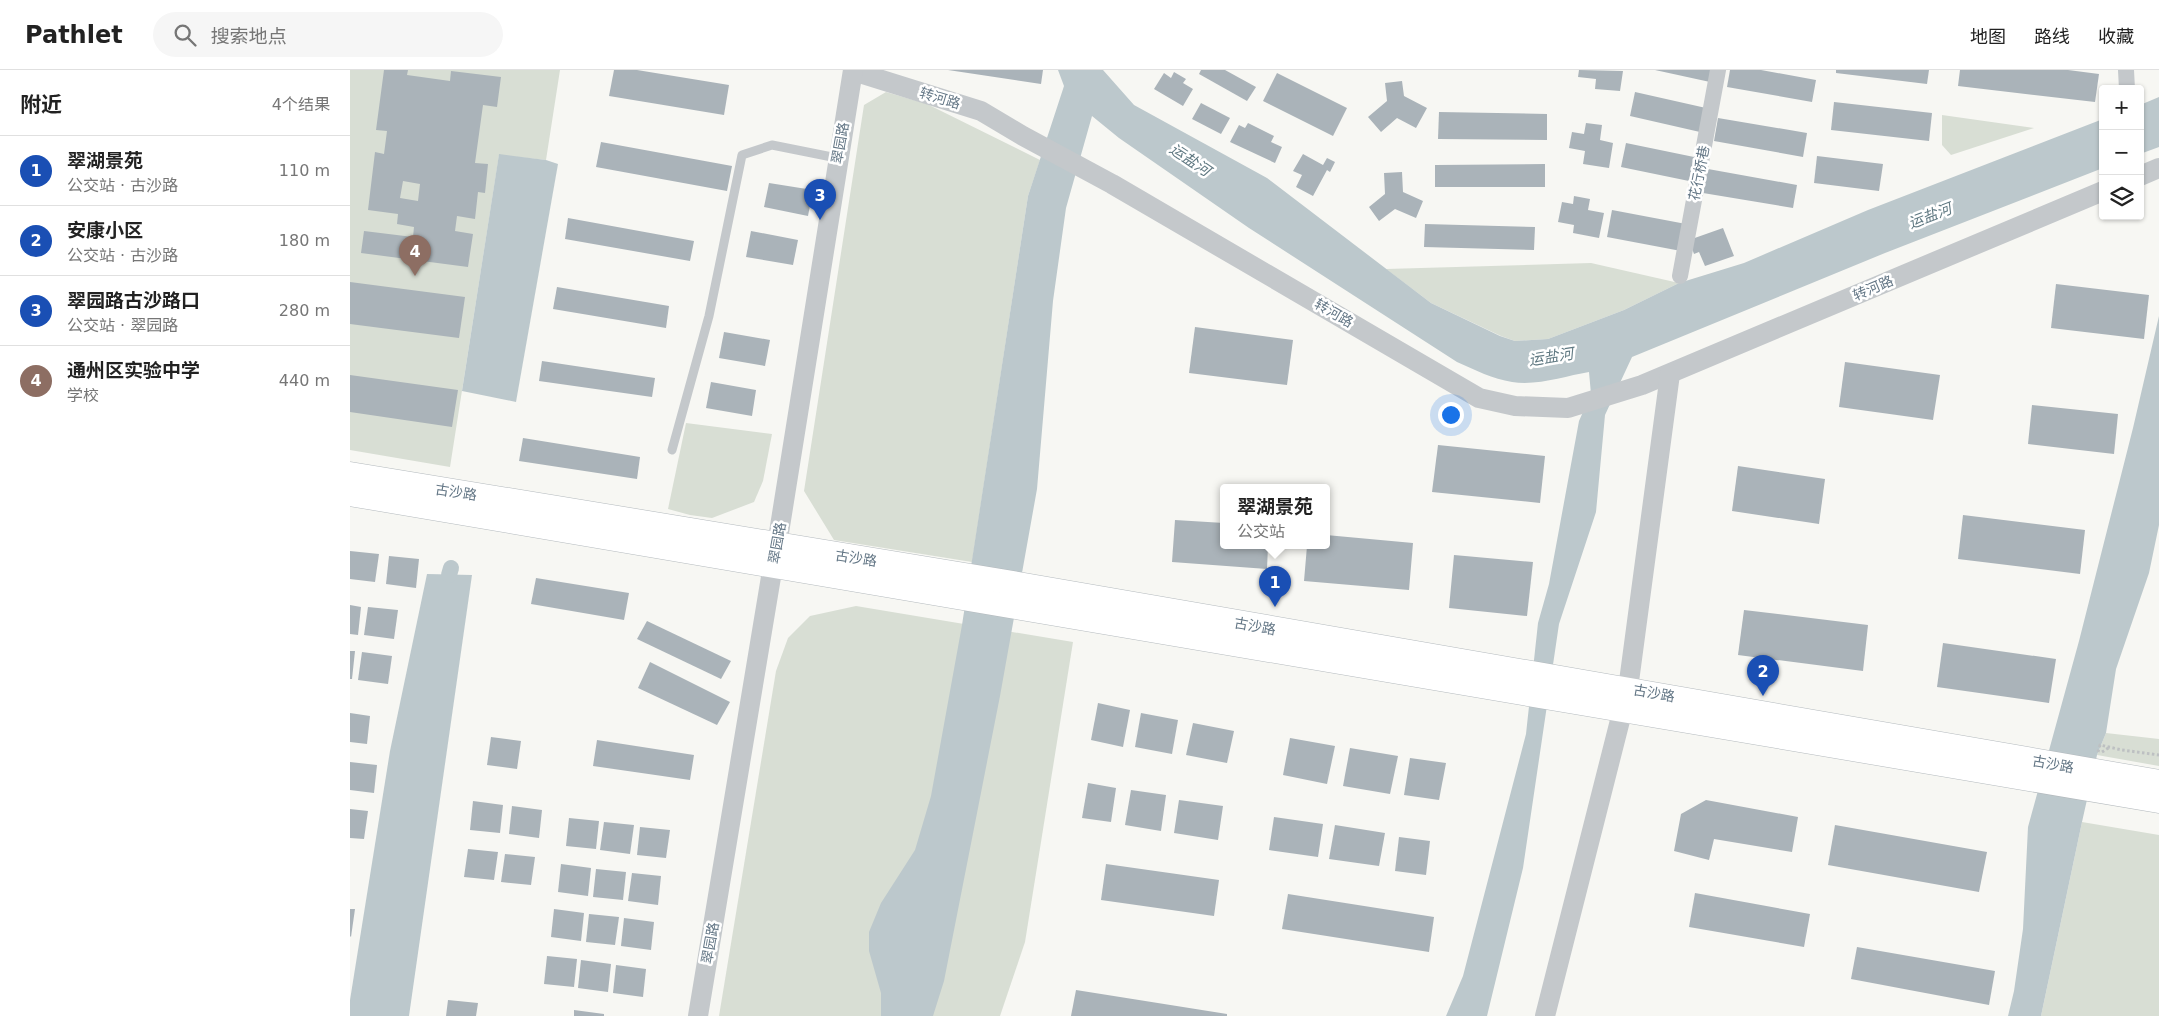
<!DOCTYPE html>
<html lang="zh">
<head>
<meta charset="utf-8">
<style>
	:root { --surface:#fff; --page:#f6f6f6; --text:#222; --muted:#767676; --line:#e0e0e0; --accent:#eb4e1f }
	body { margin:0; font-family:"DejaVu Sans","Noto Sans SC",sans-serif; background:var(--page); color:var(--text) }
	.controls { position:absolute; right:15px; top:15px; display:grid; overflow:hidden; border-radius:5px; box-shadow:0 1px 4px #0004 }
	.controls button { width:45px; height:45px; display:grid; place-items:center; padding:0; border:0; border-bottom:1px solid var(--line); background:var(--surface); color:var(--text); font:25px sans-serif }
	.you { position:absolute; left:1100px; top:344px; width:18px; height:18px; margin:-12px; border:4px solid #fff; border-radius:50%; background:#1a73e8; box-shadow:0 0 0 8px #1a73e833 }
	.badge { display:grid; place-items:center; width:32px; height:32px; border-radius:50%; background:var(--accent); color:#fff; font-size:16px; font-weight:700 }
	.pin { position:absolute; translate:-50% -41px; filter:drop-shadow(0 1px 2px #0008) }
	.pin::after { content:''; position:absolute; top:26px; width:18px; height:15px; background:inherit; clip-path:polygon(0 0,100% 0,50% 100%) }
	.popup { position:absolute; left:870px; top:414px; width:110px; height:65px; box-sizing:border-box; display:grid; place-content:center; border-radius:5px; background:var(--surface); filter:drop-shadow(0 1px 4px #0005); font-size:16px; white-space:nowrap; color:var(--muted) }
	.popup b { font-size:19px; color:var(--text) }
	.popup::after { content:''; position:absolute; left:50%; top:100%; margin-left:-10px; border:10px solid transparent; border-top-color:var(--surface) }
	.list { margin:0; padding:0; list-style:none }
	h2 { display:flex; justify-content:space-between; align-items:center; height:65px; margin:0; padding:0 20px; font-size:21px }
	h2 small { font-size:16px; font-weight:400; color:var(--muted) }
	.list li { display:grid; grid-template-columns:32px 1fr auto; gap:15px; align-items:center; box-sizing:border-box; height:70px; padding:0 20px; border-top:1px solid var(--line) }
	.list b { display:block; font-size:19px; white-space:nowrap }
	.list p { margin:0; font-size:16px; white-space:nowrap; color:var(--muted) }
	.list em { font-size:16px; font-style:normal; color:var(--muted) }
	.icon { flex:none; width:28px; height:28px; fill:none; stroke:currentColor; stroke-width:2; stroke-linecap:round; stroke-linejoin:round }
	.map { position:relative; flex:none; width:1809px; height:946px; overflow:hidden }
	header { display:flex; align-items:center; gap:30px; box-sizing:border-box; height:70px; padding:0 25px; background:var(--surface); border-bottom:1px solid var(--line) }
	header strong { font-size:24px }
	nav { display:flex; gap:28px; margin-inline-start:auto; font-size:18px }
	.search { width:350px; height:45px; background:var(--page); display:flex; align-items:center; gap:12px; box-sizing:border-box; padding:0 18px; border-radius:28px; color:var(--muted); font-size:19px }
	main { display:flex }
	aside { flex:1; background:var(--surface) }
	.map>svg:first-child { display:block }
</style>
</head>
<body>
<header>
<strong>Pathlet</strong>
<div class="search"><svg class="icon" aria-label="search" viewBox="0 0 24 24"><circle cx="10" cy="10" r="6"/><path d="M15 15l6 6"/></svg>搜索地点</div>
<nav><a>地图</a><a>路线</a><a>收藏</a></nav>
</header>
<main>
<aside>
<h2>附近<small>4个结果</small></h2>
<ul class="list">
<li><span class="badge" style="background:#1a4fb4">1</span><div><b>翠湖景苑</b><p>公交站 · 古沙路</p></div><em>110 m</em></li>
<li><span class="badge" style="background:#1a4fb4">2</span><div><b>安康小区</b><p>公交站 · 古沙路</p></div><em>180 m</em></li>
<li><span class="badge" style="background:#1a4fb4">3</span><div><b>翠园路古沙路口</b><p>公交站 · 翠园路</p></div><em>280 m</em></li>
<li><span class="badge" style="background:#8d6e63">4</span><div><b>通州区实验中学</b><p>学校</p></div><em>440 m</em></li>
</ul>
</aside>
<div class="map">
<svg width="1809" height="946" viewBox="0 0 1809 946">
	<rect width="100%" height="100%" fill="#f7f7f3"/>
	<g fill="#d8ded4">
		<polygon points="0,0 210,0 196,90 149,85 100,397 0,380"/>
		<polygon points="536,22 577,34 690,90 678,126 622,492 484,470 454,421 514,35"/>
		<polygon points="1592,45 1684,58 1601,85 1592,75"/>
		<polygon points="1241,193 1329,213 1274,240 1198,269 1165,271 1151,266 1081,233 1036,199"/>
		<polygon points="336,353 422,364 413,411 404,432 362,448 340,445 318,439"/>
		<polygon points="506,536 723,572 675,872 650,946 369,946 426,601 438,568 460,546"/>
		<polygon points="1756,663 1809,669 1809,696 1747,685"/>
		<polygon points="1732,752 1809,765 1809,946 1691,946"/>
	</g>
	<g fill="#bcc8cc">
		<path d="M708,0H753L784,35L917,108L1081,233L1150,266L1165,271L1198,269L1274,240L1329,213L1394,193L1518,140L1753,49V98L1535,183L1282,287L1255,345L1246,442L1209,554L1173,798L1137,946H1096L1113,906L1176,664L1188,553L1199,514L1229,351L1241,324L1239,302C1215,306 1188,316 1162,312C1143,309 1125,300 1107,292L899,158L769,68L742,46L716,138L703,231L687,419L650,626L594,911L583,946H531V923L519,881V862L531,833L565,780L581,726L612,555L678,126L714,16Z"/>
		<polygon points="1809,27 1809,77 1790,84 1790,35"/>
		<polygon points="149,84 196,90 208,94 166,332 112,321"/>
		<polygon points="1809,246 1809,455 1799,503 1766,599 1756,663 1747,685 1732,752 1691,946 1658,946 1664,921 1673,859 1678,757 1729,571 1783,358"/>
		<polygon points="77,504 122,505 59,946 0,946 0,930 40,681"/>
	</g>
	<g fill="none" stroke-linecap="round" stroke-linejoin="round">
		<polyline stroke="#bcc8cc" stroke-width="16" points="99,505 101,498"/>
	</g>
	<g fill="#aab3b9" fill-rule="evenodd">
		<path d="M34,0H58L57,5L100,11L101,1L151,7L147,37L133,35L125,93L138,94L135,123L128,122L125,149L107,146L105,161L123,164L118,197L11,183L14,161L63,167L64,157L47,154L48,144L18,140L25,82L34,84L37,61L26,60ZM53,111L70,114L68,131L50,128Z"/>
		<polygon points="264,0 287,0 379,15 374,45 259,26"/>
		<polygon points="598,0 693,0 691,14"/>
		<polygon points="851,0 875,0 906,17 897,31 849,4"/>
		<polygon points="1229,0 1273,1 1270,21 1245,19 1246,9 1228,7"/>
		<polygon points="1305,0 1363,0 1360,12"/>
		<polygon points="1380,0 1411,0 1466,10 1462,32 1377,17"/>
		<polygon points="1486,0 1579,0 1577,14 1486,3"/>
		<polygon points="1610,0 1718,0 1749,4 1745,32 1608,16"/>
		<polygon points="824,2 836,9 833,13 843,19 833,36 804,19 814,3 821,8"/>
		<polygon points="927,3 997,38 983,66 913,31"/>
		<polygon points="1052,11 1054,26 1077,38 1066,58 1047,48 1031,62 1018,47 1037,31 1035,13"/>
		<polygon points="1285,22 1356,38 1350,62 1280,46"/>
		<polygon points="1484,32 1582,43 1579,71 1481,60"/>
		<polygon points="851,33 880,48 871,64 842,49"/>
		<polygon points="1089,42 1197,44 1197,70 1088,69"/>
		<polygon points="1368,48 1457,63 1453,87 1364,71"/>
		<polygon points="898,53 924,66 921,72 932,77 925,93 880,72 889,55 895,58"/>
		<polygon points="1236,53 1252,55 1250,70 1263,73 1259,98 1233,94 1235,81 1219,78 1222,62 1234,64"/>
		<polygon points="251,72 382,96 377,121 246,97"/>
		<polygon points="1276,73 1344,87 1339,111 1271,97"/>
		<polygon points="953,84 973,95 977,88 985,92 980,102 977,100 963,126 946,117 952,105 943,101"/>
		<polygon points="1467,86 1533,94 1529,121 1464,113"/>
		<polygon points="1195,94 1195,117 1085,117 1085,95"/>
		<polygon points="1358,99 1447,115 1443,138 1353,123"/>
		<polygon points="1052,102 1053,122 1073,131 1066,148 1045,139 1029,151 1019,137 1035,124 1034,103"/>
		<polygon points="419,113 463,120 458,146 414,137"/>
		<polygon points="1224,126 1240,129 1238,140 1254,143 1249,168 1223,163 1224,155 1208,152 1212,132 1223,134"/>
		<polygon points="1262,140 1336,154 1331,181 1257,167"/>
		<polygon points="218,148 344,171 340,191 215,169"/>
		<polygon points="1075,154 1185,157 1184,180 1074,177"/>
		<polygon points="1373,158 1384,186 1355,196 1349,182 1344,184 1339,170"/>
		<polygon points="401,161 448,170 443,195 396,187"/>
		<polygon points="0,212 115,227 109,268 0,254"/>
		<polygon points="1706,214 1799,225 1794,269 1701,258"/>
		<polygon points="207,217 319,236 316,258 203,239"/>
		<polygon points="845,257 943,270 937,315 839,303"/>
		<polygon points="374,262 420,270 415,296 369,288"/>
		<polygon points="192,291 305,308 302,327 189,311"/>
		<polygon points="1495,292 1590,305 1583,350 1489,337"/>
		<polygon points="0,305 108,320 102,357 0,342"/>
		<polygon points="361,312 406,320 402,346 356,338"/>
		<polygon points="1682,335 1768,344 1764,384 1678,374"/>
		<polygon points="173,368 290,387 287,409 169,391"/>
		<polygon points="1088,375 1195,386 1190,433 1082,422"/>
		<polygon points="1388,396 1475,409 1469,454 1382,441"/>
		<polygon points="1613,445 1735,460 1730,504 1608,489"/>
		<polygon points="825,450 874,453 874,476 918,476 917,499 822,492"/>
		<polygon points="976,465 1063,473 1059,520 954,511 957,476 976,476"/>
		<polygon points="0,481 29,484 25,512 0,509"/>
		<polygon points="1104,485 1183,492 1177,546 1099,538"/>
		<polygon points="39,486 69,489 66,518 36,514"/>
		<polygon points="186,508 279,523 274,550 181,534"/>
		<polygon points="0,535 11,537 8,565 0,564"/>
		<polygon points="18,537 48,540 44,569 14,565"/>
		<polygon points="1394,540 1518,555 1513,601 1388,585"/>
		<polygon points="297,551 381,591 371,609 287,569"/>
		<polygon points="1593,573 1706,589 1699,633 1587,617"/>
		<polygon points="0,581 5,581 2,609 0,609"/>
		<polygon points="12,582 42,586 38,614 8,610"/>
		<polygon points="300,592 380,632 367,655 288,618"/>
		<polygon points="748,633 780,640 773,677 741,670"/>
		<polygon points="0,643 20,646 17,674 0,672"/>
		<polygon points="791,643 828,650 822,684 785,677"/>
		<polygon points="843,653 884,661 877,693 836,685"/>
		<polygon points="141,667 171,671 167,699 137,695"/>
		<polygon points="940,668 985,676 977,714 933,705"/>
		<polygon points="247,670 344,685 340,710 243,696"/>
		<polygon points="1000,678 1048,686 1040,724 993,716"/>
		<polygon points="1060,688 1096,693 1089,730 1054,725"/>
		<polygon points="0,692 27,695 24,723 0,720"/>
		<polygon points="738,713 766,718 761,752 732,748"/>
		<polygon points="781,720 816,725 811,761 775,755"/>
		<polygon points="829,730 873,736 868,770 824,763"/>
		<polygon points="1356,730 1448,747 1442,782 1364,769 1359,790 1324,781 1331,744"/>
		<polygon points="123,731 153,735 150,763 120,760"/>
		<polygon points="162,736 192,740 189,768 159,764"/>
		<polygon points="0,739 18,741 14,769 0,768"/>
		<polygon points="924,747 973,754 968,787 919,780"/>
		<polygon points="219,748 249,751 246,779 216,776"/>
		<polygon points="254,752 284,755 280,784 250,780"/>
		<polygon points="985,755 1035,763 1029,796 979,789"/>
		<polygon points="1485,755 1637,782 1629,822 1478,795"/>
		<polygon points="290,757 320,760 316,788 287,785"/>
		<polygon points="1049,767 1080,771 1076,805 1045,801"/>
		<polygon points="118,779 148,782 144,810 114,807"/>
		<polygon points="155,784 185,787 181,815 151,812"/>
		<polygon points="211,794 241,798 238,826 208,822"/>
		<polygon points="756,794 869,810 864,846 751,830"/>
		<polygon points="246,799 276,802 273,830 243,827"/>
		<polygon points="282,803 311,806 308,835 278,831"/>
		<polygon points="1345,823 1460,844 1454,877 1339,857"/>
		<polygon points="938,824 1084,847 1079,882 932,859"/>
		<polygon points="0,839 5,839 1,867 0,866"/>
		<polygon points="204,839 234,843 231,871 201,867"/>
		<polygon points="239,844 269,847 265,875 236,872"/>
		<polygon points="274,848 304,852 301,880 271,876"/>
		<polygon points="1507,877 1645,901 1639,935 1501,909"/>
		<polygon points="197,886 227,889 224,917 194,914"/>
		<polygon points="231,890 261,894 258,922 228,918"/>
		<polygon points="266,895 296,899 293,927 263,923"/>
		<polygon points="726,920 877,944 877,946 721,946"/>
		<polygon points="98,930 128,933 126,946 96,946"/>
		<polygon points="224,940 254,944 254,946 224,946"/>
	</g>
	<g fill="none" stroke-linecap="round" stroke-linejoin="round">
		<g stroke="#b4babe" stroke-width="25">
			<g id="secondary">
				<polyline points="0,404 651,511 1809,712"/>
				<path d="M0,424C603,525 1205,632 1809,731"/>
			</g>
		</g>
		<g stroke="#bdc0c2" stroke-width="3" stroke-dasharray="2.5 2.5" stroke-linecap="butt">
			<polyline points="1748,682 1750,675 1772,680 1809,685"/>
			<polyline points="1752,682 1760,677"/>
		</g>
		<polyline stroke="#c4c8cb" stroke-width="9" points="322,380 359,246 392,85 422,75 487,88"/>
		<g stroke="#c4c8cb" stroke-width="16">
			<polyline points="1776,0 1777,19"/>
			<polyline points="1330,206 1368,0"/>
		</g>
		<g stroke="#c4c8cb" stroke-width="20">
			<polyline points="503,1 631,41 673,66 762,114 1129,328 1165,336 1218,338 1292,315 1753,121"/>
			<polyline points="1790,106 1809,98"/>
			<polyline points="427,475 503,0"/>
			<polyline points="348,946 423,495"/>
			<polyline points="1195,946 1278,619 1320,304"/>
		</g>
		<use href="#secondary" stroke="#fff" stroke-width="24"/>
	</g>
	<g text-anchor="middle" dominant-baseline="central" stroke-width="5" stroke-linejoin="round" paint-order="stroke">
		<g font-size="14" fill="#647786" stroke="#fff">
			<text transform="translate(590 28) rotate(17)">转河路</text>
			<text transform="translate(490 73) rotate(-80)">翠园路</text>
			<text transform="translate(1349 103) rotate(-79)">花行桥巷</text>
			<text transform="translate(1523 218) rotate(-23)">转河路</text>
			<text transform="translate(984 243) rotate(30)">转河路</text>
			<text transform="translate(106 422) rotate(9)">古沙路</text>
			<text transform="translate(427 473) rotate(-80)">翠园路</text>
			<text transform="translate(506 488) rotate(9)">古沙路</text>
			<text transform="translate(905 556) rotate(10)">古沙路</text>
			<text transform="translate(1304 623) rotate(10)">古沙路</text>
			<text transform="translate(1703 694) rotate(10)">古沙路</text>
			<text transform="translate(360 873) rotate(-80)">翠园路</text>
		</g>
		<g font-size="15" font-style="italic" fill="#607982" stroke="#fff">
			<text transform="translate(840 90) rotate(34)">运盐河</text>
			<text transform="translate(1580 146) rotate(-21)">运盐河</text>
			<text transform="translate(1201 287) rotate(-9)">运盐河</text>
		</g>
	</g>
</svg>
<div class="controls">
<button>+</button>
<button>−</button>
<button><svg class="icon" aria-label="layers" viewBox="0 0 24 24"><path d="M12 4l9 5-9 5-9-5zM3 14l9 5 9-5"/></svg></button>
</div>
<div class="you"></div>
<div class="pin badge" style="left:925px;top:537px;background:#1a4fb4">1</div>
<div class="popup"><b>翠湖景苑</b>公交站</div>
<div class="pin badge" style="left:1413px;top:626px;background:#1a4fb4">2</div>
<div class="pin badge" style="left:470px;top:150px;background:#1a4fb4">3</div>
<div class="pin badge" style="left:65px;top:206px;background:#8d6e63">4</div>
</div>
</main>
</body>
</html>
